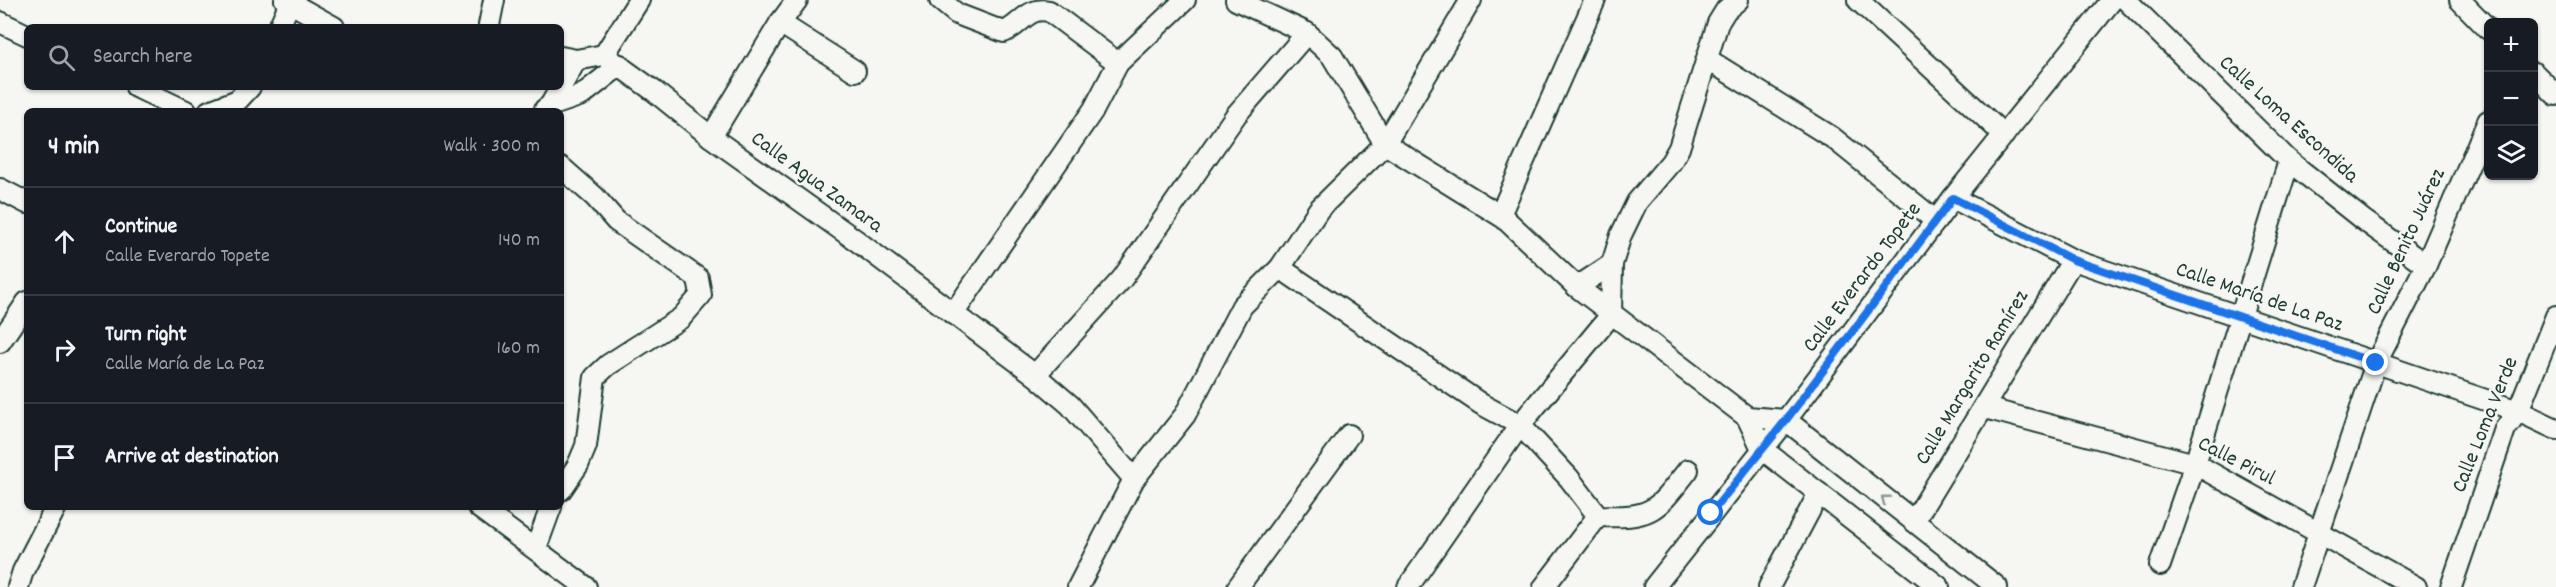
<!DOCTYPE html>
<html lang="en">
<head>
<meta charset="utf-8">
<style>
	:root { --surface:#171b24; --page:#20242c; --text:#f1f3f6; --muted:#9ea1a6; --line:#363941 }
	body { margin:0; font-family:Dekko,sans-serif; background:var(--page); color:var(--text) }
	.controls { position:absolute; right:18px; top:18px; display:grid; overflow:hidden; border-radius:9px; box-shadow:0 2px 4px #0004 }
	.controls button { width:54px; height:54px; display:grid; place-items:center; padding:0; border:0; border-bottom:2px solid var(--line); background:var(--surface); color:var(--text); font:30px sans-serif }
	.stop { position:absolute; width:18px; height:18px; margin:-14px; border:4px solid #1a73e8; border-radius:50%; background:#fff }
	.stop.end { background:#1a73e8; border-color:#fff; box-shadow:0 2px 6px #0008 }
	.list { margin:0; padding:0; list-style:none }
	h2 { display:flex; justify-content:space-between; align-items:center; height:78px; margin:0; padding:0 24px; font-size:26px }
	h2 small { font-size:20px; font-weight:400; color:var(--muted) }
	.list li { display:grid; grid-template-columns:39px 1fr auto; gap:18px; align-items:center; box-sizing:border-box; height:108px; padding:0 24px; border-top:2px solid var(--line) }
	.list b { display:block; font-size:22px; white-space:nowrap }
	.list p { margin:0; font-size:20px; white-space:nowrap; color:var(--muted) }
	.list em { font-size:20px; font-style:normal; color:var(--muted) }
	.icon { flex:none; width:33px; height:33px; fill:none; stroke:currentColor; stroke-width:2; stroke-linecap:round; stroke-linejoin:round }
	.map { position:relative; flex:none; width:2556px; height:587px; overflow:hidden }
	.search { position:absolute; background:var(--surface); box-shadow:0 2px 4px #0004; left:24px; top:24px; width:540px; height:66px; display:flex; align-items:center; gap:15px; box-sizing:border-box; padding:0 21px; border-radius:9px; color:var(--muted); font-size:22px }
	.panel { position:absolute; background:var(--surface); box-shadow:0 2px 4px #0004; left:24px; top:108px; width:540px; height:402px; border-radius:9px }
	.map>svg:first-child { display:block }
</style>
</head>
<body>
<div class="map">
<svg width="2556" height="587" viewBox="0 0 2556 587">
	<rect width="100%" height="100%" fill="#f6f6f2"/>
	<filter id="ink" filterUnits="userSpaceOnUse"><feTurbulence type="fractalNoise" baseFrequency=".0167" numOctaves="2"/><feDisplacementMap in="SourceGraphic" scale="12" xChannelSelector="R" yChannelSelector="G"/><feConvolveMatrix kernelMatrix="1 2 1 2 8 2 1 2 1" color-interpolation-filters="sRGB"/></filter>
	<g filter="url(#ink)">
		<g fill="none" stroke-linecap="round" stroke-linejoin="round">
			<g stroke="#1f3d34" stroke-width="24">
				<g id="street">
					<polyline points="285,0 334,27"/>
					<path d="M940,0L957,14L1004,32C1021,25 1028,6 1049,11L1118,63"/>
					<polyline points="1236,0 1307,33 1332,56 1385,144 1504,218 1577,287 1747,417 1762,449 1939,587"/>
					<polyline points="1858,0 2004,135"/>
					<polyline points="2126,0 2289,161 2362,219 2426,265"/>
					<polyline points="2460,0 2488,29"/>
					<polyline points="0,22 27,35"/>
					<polyline points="780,23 855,71"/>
					<polyline points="489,25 494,0"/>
					<polyline points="279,27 291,0"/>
					<polyline points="604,55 639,0"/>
					<polyline points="561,57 576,60 604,55 654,91 711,137 857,241 1035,375 1070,405 1134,479"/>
					<polyline points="1707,59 1833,138 1936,221"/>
					<polyline points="2534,73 2556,95"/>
					<polyline points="136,87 186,111"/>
					<polyline points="550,106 582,95 620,65"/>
					<polyline points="545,109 550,106 576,60"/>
					<polyline points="209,111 238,100 250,87"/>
					<polyline points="711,137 780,23 797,0"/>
					<polyline points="561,167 595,197 616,221 698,278 701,295 681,318 608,365 595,377 586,446 578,465 561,490"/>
					<polyline points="0,189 27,203"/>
					<polyline points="1953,198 2073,260 2518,411 2556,429"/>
					<polyline points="1500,215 1595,0"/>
					<path d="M1280,268L1481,404L1520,425L1569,478L1598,516C1653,518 1655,512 1688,470"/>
					<polyline points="1577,287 1612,264"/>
					<polyline points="953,314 1094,109 1118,63 1185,0"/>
					<polyline points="0,342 27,302"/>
					<polyline points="1035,375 1122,279 1236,115 1307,33"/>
					<polyline points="1985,408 2195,464 2416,587"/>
					<polyline points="1747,417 1786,420 1997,587"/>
					<polyline points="478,507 586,587"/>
					<polyline points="1914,521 2073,260"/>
					<polyline points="536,548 551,507"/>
					<polyline points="2160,565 2195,464 2289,161"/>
					<polyline points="18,587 23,571 56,507"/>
					<polyline points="1078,587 1134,479 1185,415 1242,306 1280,268 1319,209 1385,144 1471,0"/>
					<polyline points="1238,587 1349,435"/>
					<polyline points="1408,587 1520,425 1611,315 1612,264 1621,235 1637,202 1671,162 1679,148 1718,23 1726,10 1738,0"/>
					<polyline points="1544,587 1598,516"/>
					<polyline points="1654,587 1786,420 1953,198 2112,0"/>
					<polyline points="1769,587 1819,493"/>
					<polyline points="2301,587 2376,363 2426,265 2488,121"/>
					<polyline points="2451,587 2505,429 2518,411 2556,316"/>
				</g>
			</g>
			<use href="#street" stroke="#f6f6f2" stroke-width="20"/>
		</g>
		<defs><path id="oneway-chevron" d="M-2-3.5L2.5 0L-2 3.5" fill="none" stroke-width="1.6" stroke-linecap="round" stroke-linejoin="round" transform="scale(1.5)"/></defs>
		<use stroke="#8a9a93" href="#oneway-chevron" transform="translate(1885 499) rotate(-142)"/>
	</g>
	<g fill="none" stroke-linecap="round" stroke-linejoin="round" filter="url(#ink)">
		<polyline stroke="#1a73e8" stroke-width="8" points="1711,513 1786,420 1953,198 2073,260 2376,363"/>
	</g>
	<g text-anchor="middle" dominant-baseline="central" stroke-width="5" stroke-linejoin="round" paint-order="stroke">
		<g font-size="22" fill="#1f3d34" stroke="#f6f6f2">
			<text transform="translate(2288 120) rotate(42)">Calle Loma Escondida</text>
			<text transform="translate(816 183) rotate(36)">Calle Agua Zamara</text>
			<text transform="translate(2407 242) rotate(-65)">Calle Benito Juárez</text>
			<text transform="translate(1863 278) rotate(-53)">Calle Everardo Topete</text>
			<text transform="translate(2259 298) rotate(19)">Calle María de La Paz</text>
			<text transform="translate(1973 378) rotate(-59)">Calle Margarito Ramírez</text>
			<text transform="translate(2486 425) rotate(-68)">Calle Loma Verde</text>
			<text transform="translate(2236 462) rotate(27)">Calle Pirul</text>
		</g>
	</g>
</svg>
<div class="controls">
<button>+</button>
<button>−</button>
<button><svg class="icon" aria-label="layers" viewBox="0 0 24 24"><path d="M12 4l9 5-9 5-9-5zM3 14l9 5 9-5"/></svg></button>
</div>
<div class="stop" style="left:1711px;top:513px"></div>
<div class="stop end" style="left:2376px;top:363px"></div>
<div class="search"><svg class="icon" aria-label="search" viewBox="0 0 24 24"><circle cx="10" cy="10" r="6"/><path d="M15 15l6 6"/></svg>Search here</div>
<section class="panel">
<h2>4 min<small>Walk · 300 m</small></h2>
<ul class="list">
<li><svg class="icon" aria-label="ahead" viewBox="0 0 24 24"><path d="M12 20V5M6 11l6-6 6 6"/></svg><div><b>Continue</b><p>Calle Everardo Topete</p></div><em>140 m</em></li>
<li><svg class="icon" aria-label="right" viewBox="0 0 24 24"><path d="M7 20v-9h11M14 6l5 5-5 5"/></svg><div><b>Turn right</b><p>Calle María de La Paz</p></div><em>160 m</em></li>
<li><svg class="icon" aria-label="arrive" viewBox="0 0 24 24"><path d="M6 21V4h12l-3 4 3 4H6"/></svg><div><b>Arrive at destination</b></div></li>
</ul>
</section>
</div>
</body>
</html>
